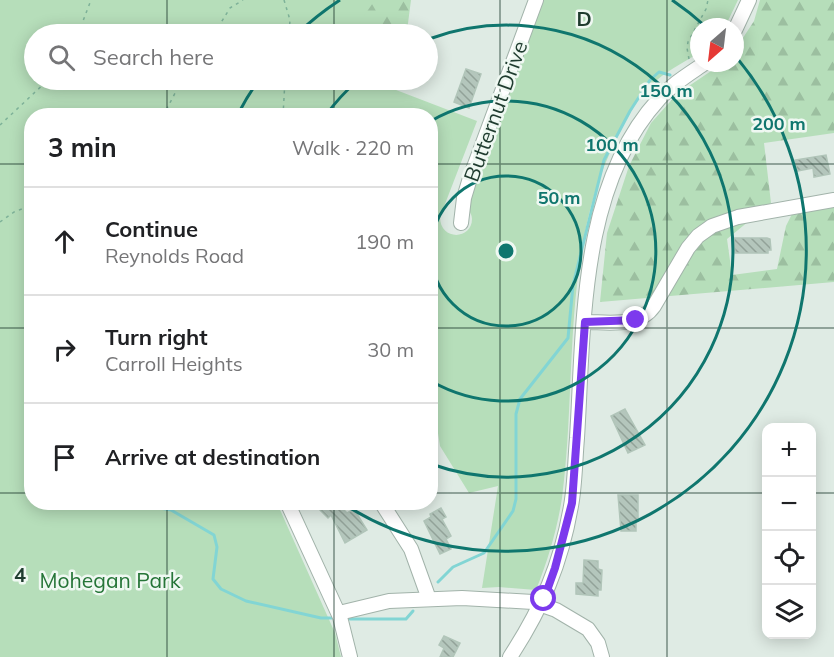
<!DOCTYPE html>
<html lang="en">
<head>
<meta charset="utf-8">
<style>
	:root { --surface:#fff; --page:#f6f6f6; --text:#202124; --muted:#757577; --line:#e0e0e0 }
	body { margin:0; font-family:Mulish,sans-serif; background:var(--page); color:var(--text) }
	.controls { position:absolute; right:18px; bottom:18px; display:grid; overflow:hidden; border-radius:12px; box-shadow:0 3px 15px #0003 }
	.controls button { width:54px; height:54px; display:grid; place-items:center; padding:0; border:0; border-bottom:2px solid var(--line); background:var(--surface); color:var(--text); font:30px sans-serif }
	.compass { position:absolute; left:690px; top:18px; width:54px; height:54px; border-radius:50%; background:var(--surface); box-shadow:0 3px 15px #0003; rotate:208deg }
	.stop { position:absolute; width:18px; height:18px; margin:-14px; border:4px solid #7c3aed; border-radius:50%; background:#fff }
	.stop.end { background:#7c3aed; border-color:#fff; box-shadow:0 2px 6px #0008 }
	.list { margin:0; padding:0; list-style:none }
	h2 { display:flex; justify-content:space-between; align-items:center; height:78px; margin:0; padding:0 24px; font-size:26px }
	h2 small { font-size:20px; font-weight:400; color:var(--muted) }
	.list li { display:grid; grid-template-columns:39px 1fr auto; gap:18px; align-items:center; box-sizing:border-box; height:108px; padding:0 24px; border-top:2px solid var(--line) }
	.list b { display:block; font-size:22px; white-space:nowrap }
	.list p { margin:0; font-size:20px; white-space:nowrap; color:var(--muted) }
	.list em { font-size:20px; font-style:normal; color:var(--muted) }
	.icon { flex:none; width:33px; height:33px; fill:none; stroke:currentColor; stroke-width:2; stroke-linecap:round; stroke-linejoin:round }
	.map { position:relative; flex:none; width:834px; height:657px; overflow:hidden }
	.search { position:absolute; background:var(--surface); box-shadow:0 3px 15px #0003; left:24px; top:24px; width:414px; height:66px; display:flex; align-items:center; gap:15px; box-sizing:border-box; padding:0 21px; border-radius:33px; color:var(--muted); font-size:22px }
	.panel { position:absolute; background:var(--surface); box-shadow:0 3px 15px #0003; left:24px; top:108px; width:414px; height:402px; border-radius:24px }
	.map>svg:first-child { display:block }
</style>
</head>
<body>
<div class="map">
<svg width="834" height="657" viewBox="0 0 834 657">
	<defs>
		<pattern id="forest-firs" width="22" height="20" patternUnits="userSpaceOnUse" patternTransform="scale(1.5)"><rect width="22" height="20" fill="#b6deba"/><path d="M5 1l3.5 6h-7zM16 11l3.5 6h-7z" fill="#9cbfa0"/></pattern>
		<pattern id="building-back-hatch" width="6" height="6" patternUnits="userSpaceOnUse" patternTransform="scale(1.5)"><rect width="6" height="6" fill="#b4c6bc"/><path d="M-1 5l2 2M0 0l6 6M5-1l2 2" fill="none" stroke="#92a299"/></pattern>
	</defs>
	<rect width="100%" height="100%" fill="#dfebe4"/>
	<g fill="url(#forest-firs)">
		<polygon points="290,0 411,0 407,31 410,34 298,34"/>
		<polygon points="760,0 834,0 834,133 764,143 771,203 727,239 732,275 777,269 786,226 799,200 834,194 834,282 600,302 607,233 629,166 651,123 677,94 723,63 735,63 735,50 754,21"/>
	</g>
	<path fill="#b6deba" d="M0,0H375L359,23L358,34H34V80H370L477,121L440,217C440,241 472,240 472,219C472,212 466,208 465,202L544,0H738L725,27H699V53C682,63 665,72 650,86C636,100 627,118 618,136C560,247 578,378 562,498C557,530 548,560 536,590L499,587L482,588L498,486L469,493L440,446L430,383V116H32V502L277,503L335,633L341,657H0Z"/>
	<g fill="none" stroke-linecap="round" stroke-linejoin="round">
		<g stroke="#82d5d4" stroke-width="3">
			<polyline points="132,503 171,510 214,535 217,547 213,579 221,589 246,601 321,618 332,618"/>
			<polyline points="438,582 453,567 484,553 513,511 516,499 516,414 520,399 568,338 573,285 604,160 630,111 650,80 659,72 670,75"/>
			<polyline points="350,619 406,619 413,611"/>
		</g>
	</g>
	<g fill="url(#building-back-hatch)" stroke="#b1c5b9" stroke-width="1.5">
		<polygon points="466,69 481,74 469,108 454,102"/>
		<polygon points="826,155 830,174 814,177 813,168 797,171 795,160"/>
		<polygon points="734,238 767,238 770,239 771,250 768,250 768,253 735,253"/>
		<polygon points="625,409 645,445 628,453 611,416"/>
		<polygon points="618,495 638,495 638,521 636,521 636,531 621,531"/>
		<polygon points="312,502 336,502 347,513 354,509 367,530 345,543 331,515 328,518"/>
		<polygon points="441,508 446,517 442,519 451,536 446,539 451,549 440,554 424,521 431,517 430,514"/>
		<polygon points="584,560 598,561 598,569 602,570 601,590 598,590 598,596 576,594 576,583 583,583"/>
		<polygon points="444,636 460,643 453,657 440,657 444,648 439,645"/>
	</g>
	<g fill="none" stroke-linecap="round" stroke-linejoin="round">
		<g stroke="#a2b3aa" stroke-width="16">
			<g id="minor">
				<polyline points="735,30 749,0"/>
				<polyline points="461,223 464,198 470,178 536,0"/>
				<path d="M585,322C608,322 639,328 654,306L688,248L698,236L712,226L738,217L834,200"/>
				<polyline points="287,502 340,617 350,657"/>
				<polyline points="381,502 411,549 429,599"/>
				<polyline points="339,613 389,601 462,598 533,602 556,610 588,629 598,643 602,657"/>
				<path d="M510,657C542,608 561,564 571,506C575,484 575,461 577,438C584,328 579,186 659,99C672,84 689,74 705,63"/>
			</g>
		</g>
		<g stroke="#7db198" stroke-width="1.5" stroke-dasharray="3 4.5" stroke-linecap="butt">
			<polyline points="284,0 290,20 289,34"/>
			<polyline points="78,34 91,0"/>
			<polyline points="214,34 230,8 243,0"/>
			<polyline points="689,59 687,48 688,42 706,9 708,0"/>
			<polyline points="163,116 182,80"/>
			<polyline points="283,116 285,80"/>
			<polyline points="0,125 48,80"/>
			<polyline points="0,222 14,212 32,205"/>
		</g>
		<use href="#minor" stroke="#fff" stroke-width="14"/>
	</g>
	<g fill="none" stroke-linecap="round" stroke-linejoin="round">
		<polyline stroke="#7c3aed" stroke-width="8" points="544,599 555,568 572,503 585,322 636,320"/>
	</g>
	<path fill="none" stroke="#1f3c2f" stroke-width="1.5" stroke-opacity="0.55" d="M167,0V34M334,0V34M500,0V657M667,0V657M167,80V116M334,80V116M0,164H32M430,164H834M0,328H32M430,328H834M0,493H32M430,493H766M812,493H834M167,502V657M334,502V657"/>
	<g fill="none" stroke="#0f766e" stroke-width="3">
		<circle cx="506" cy="251" r="75"/>
		<path d="M431 121A150 150 0 1 1 431 381"/>
		<path d="M326 115A226 226 0 0 1 358 80M429 39A226 226 0 1 1 431 464"/>
		<path d="M238 114A301 301 0 0 1 258 81M297 34A301 301 0 0 1 340 0M672 0A301 301 0 0 1 705 26M737 58A301 301 0 0 1 342 503"/>
	</g>
	<g text-anchor="middle" dominant-baseline="central" stroke-width="5" stroke-linejoin="round" paint-order="stroke">
		<g font-size="21" fill="#1f3c2f" stroke="#eff8f2">
			<text transform="translate(495 111) rotate(-70)">Butternut Drive</text>
		</g>
		<g font-size="21" fill="#267538" stroke="#eff8f2">
			<text x="110" y="580">Mohegan Park</text>
		</g>
	</g>
	<g font-size="20" text-anchor="middle" font-weight="bold" fill="#1f3c2f" stroke="#eff8f2" stroke-width="5" stroke-linejoin="round" paint-order="stroke">
		<text x="584" y="26">D</text>
		<text x="20" y="582">4</text>
	</g>
	<circle cx="506" cy="251" r="9" fill="#0f766e" stroke="#eff8f2" stroke-width="3"/>
	<g font-size="18" text-anchor="middle" font-weight="bold" fill="#0f766e" stroke="#eff8f2" stroke-width="5" stroke-linejoin="round" paint-order="stroke">
		<text x="666" y="97">150 m</text>
		<text x="779" y="130">200 m</text>
		<text x="612" y="151">100 m</text>
		<text x="559" y="204">50 m</text>
	</g>
</svg>
<div class="controls">
<button>+</button>
<button>−</button>
<button><svg class="icon" aria-label="locate" viewBox="0 0 24 24"><circle cx="12" cy="12" r="6"/><path d="M12 2v4M12 18v4M2 12h4M18 12h4"/></svg></button>
<button><svg class="icon" aria-label="layers" viewBox="0 0 24 24"><path d="M12 4l9 5-9 5-9-5zM3 14l9 5 9-5"/></svg></button>
</div>
<svg class="compass" viewBox="-18 -18 36 36"><path d="M0-13l5 13h-10z" fill="#e53935"/><path d="M0 13l5-13h-10z" fill="#757577"/></svg>
<div class="stop" style="left:544px;top:599px"></div>
<div class="stop end" style="left:636px;top:320px"></div>
<div class="search"><svg class="icon" aria-label="search" viewBox="0 0 24 24"><circle cx="10" cy="10" r="6"/><path d="M15 15l6 6"/></svg>Search here</div>
<section class="panel">
<h2>3 min<small>Walk · 220 m</small></h2>
<ul class="list">
<li><svg class="icon" aria-label="ahead" viewBox="0 0 24 24"><path d="M12 20V5M6 11l6-6 6 6"/></svg><div><b>Continue</b><p>Reynolds Road</p></div><em>190 m</em></li>
<li><svg class="icon" aria-label="right" viewBox="0 0 24 24"><path d="M7 20v-9h11M14 6l5 5-5 5"/></svg><div><b>Turn right</b><p>Carroll Heights</p></div><em>30 m</em></li>
<li><svg class="icon" aria-label="arrive" viewBox="0 0 24 24"><path d="M6 21V4h12l-3 4 3 4H6"/></svg><div><b>Arrive at destination</b></div></li>
</ul>
</section>
</div>
</body>
</html>
